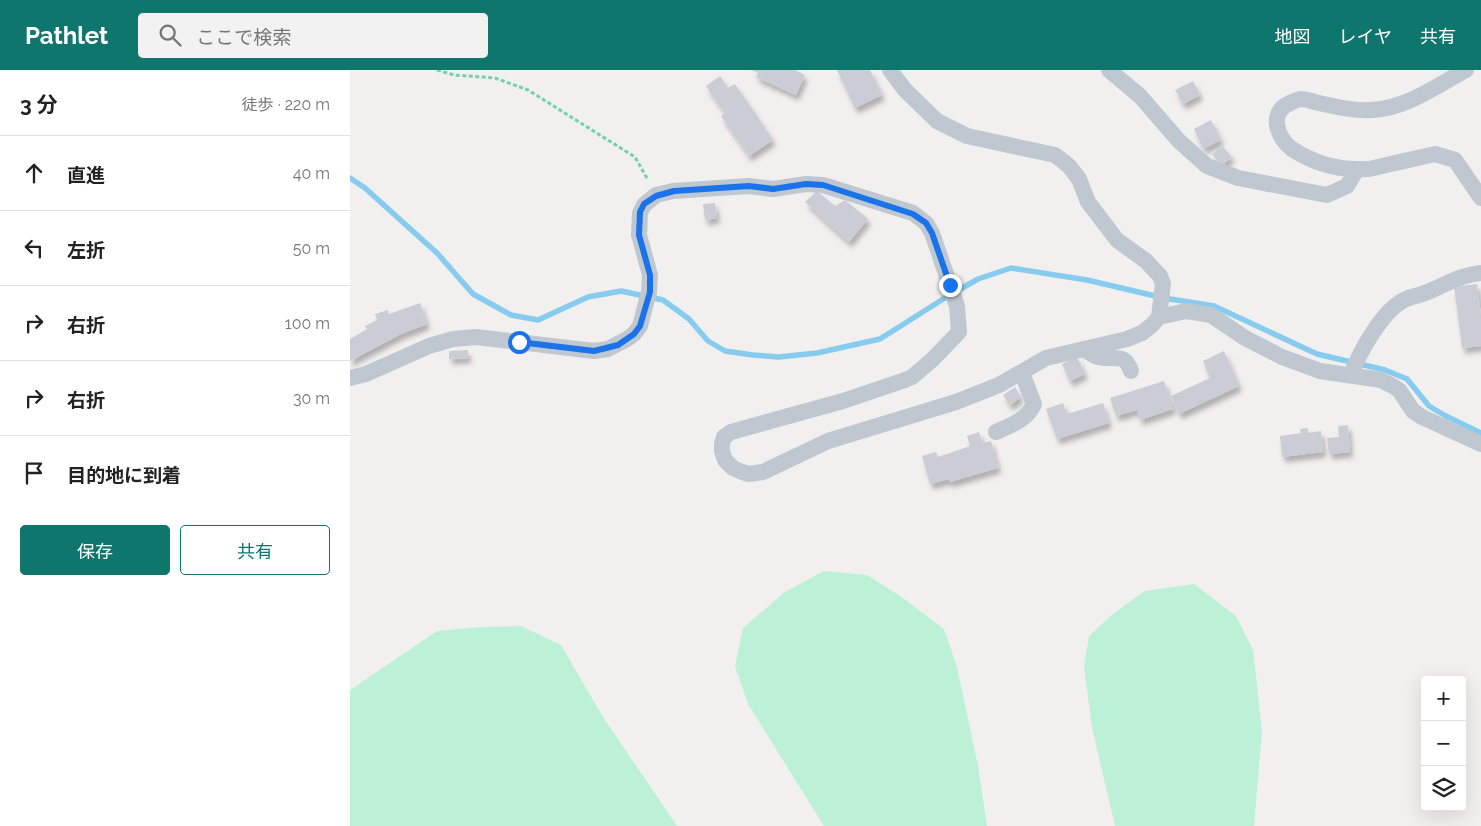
<!DOCTYPE html>
<html lang="ja">
<head>
<meta charset="utf-8">
<style>
	:root { --surface:#fff; --page:#f2f2f2; --text:#222; --muted:#767676; --line:#e0e0e0; --accent:#0f766e }
	body { margin:0; font-family:Raleway,"Noto Sans JP",sans-serif; background:var(--page); color:var(--text) }
	.controls { position:absolute; right:15px; bottom:15px; display:grid; overflow:hidden; border-radius:5px; box-shadow:0 5px 20px #0002 }
	.controls button { width:45px; height:45px; display:grid; place-items:center; padding:0; border:0; border-bottom:1px solid var(--line); background:var(--surface); color:var(--text); font:25px sans-serif }
	.stop { position:absolute; width:15px; height:15px; margin:-11px; border:4px solid #1a73e8; border-radius:50%; background:#fff }
	.stop.end { background:#1a73e8; border-color:#fff; box-shadow:0 1px 5px #0008 }
	.list { margin:0; padding:0; list-style:none }
	h2 { display:flex; justify-content:space-between; align-items:center; height:65px; margin:0; padding:0 20px; font-size:21px }
	h2 small { font-size:16px; font-weight:400; color:var(--muted) }
	.list li { display:grid; grid-template-columns:32px 1fr auto; gap:15px; align-items:center; box-sizing:border-box; height:75px; padding:0 20px; border-top:1px solid var(--line) }
	.list b { display:block; font-size:19px; white-space:nowrap }
	.list em { font-size:16px; font-style:normal; color:var(--muted) }
	.actions { display:flex; gap:10px; padding:15px 20px }
	.actions a { flex:1; padding:11px 0; border:1px solid var(--accent); border-radius:5px; text-align:center; font-size:18px; color:var(--accent) }
	.actions .main { background:var(--accent); color:#fff }
	.icon { flex:none; width:28px; height:28px; fill:none; stroke:currentColor; stroke-width:2; stroke-linecap:round; stroke-linejoin:round }
	.map { position:relative; flex:none; width:1131px; height:756px; overflow:hidden }
	header { display:flex; align-items:center; gap:30px; box-sizing:border-box; height:70px; padding:0 25px; background:var(--accent); color:#fff }
	header strong { font-size:24px }
	nav { display:flex; gap:28px; margin-inline-start:auto; font-size:18px }
	.search { width:350px; height:45px; background:var(--page); display:flex; align-items:center; gap:12px; box-sizing:border-box; padding:0 18px; border-radius:5px; color:var(--muted); font-size:19px }
	main { display:flex }
	aside { flex:1; background:var(--surface) }
	.map>svg:first-child { display:block }
</style>
</head>
<body>
<header>
<strong>Pathlet</strong>
<div class="search"><svg class="icon" aria-label="search" viewBox="0 0 24 24"><circle cx="10" cy="10" r="6"/><path d="M15 15l6 6"/></svg>ここで検索</div>
<nav><a>地図</a><a>レイヤ</a><a>共有</a></nav>
</header>
<main>
<aside>
<h2>3 分<small>徒歩 · 220 m</small></h2>
<ul class="list">
<li><svg class="icon" aria-label="ahead" viewBox="0 0 24 24"><path d="M12 20V5M6 11l6-6 6 6"/></svg><div><b>直進</b></div><em>40 m</em></li>
<li><svg class="icon" aria-label="left" viewBox="0 0 24 24"><path d="M17 20v-9H6M10 6l-5 5 5 5"/></svg><div><b>左折</b></div><em>50 m</em></li>
<li><svg class="icon" aria-label="right" viewBox="0 0 24 24"><path d="M7 20v-9h11M14 6l5 5-5 5"/></svg><div><b>右折</b></div><em>100 m</em></li>
<li><svg class="icon" aria-label="right" viewBox="0 0 24 24"><path d="M7 20v-9h11M14 6l5 5-5 5"/></svg><div><b>右折</b></div><em>30 m</em></li>
<li><svg class="icon" aria-label="arrive" viewBox="0 0 24 24"><path d="M6 21V4h12l-3 4 3 4H6"/></svg><div><b>目的地に到着</b></div></li>
</ul>
<div class="actions"><a class="main">保存</a><a>共有</a></div>
</aside>
<div class="map">
<svg width="1131" height="756" viewBox="0 0 1131 756">
	<defs>
		<filter id="shadow"><feDropShadow dx="3" dy="5.5" stdDeviation="2.5" flood-color="#0004"/></filter>
	</defs>
	<rect width="100%" height="100%" fill="#f2efef"/>
	<g fill="#bcf1d8">
		<polygon points="474,501 517,505 553,528 594,559 607,597 628,696 637,756 474,756 398,634 385,596 393,558 435,522"/>
		<polygon points="844,514 886,546 903,580 912,661 904,756 765,756 742,658 734,597 739,566 764,543 795,521"/>
		<polygon points="171,556 211,575 253,647 327,756 0,756 0,620 87,561 131,557"/>
	</g>
	<g fill="none" stroke-linecap="round" stroke-linejoin="round">
		<polyline stroke="#87cbef" stroke-width="5.5" points="0,108 15,118 87,183 123,224 161,245 188,250 238,227 271,221 313,230 339,249 358,271 375,281 403,285 429,287 467,283 530,269 598,226 628,209 661,198 737,210 814,228 864,236 967,284 1035,300 1057,309 1079,336 1094,345 1131,363"/>
	</g>
	<g fill="#cacdd5" filter="url(#shadow)">
		<polygon points="401,0 445,0 455,5 446,25 406,7 408,3"/>
		<polygon points="487,0 520,0 532,25 505,38"/>
		<polygon points="370,6 378,18 385,14 423,70 399,86 371,46 375,43 356,16"/>
		<polygon points="843,11 850,25 833,34 825,20"/>
		<polygon points="861,50 871,70 853,79 844,59"/>
		<polygon points="872,76 882,87 871,96 862,84"/>
		<polygon points="467,121 485,136 495,130 518,149 499,172 455,132"/>
		<polygon points="365,133 367,148 355,150 353,134"/>
		<polygon points="1127,214 1131,246 1131,276 1112,278 1104,217"/>
		<polygon points="70,233 77,254 51,264 0,291 0,269 17,259 15,256 27,250 25,244 38,240 39,244"/>
		<polygon points="118,280 118,288 99,289 99,281"/>
		<polygon points="874,281 889,316 829,344 821,326 860,308 853,291"/>
		<polygon points="727,287 735,304 720,311 712,294"/>
		<polygon points="814,311 823,339 790,350 787,340 766,346 760,328"/>
		<polygon points="665,317 671,327 660,335 653,325"/>
		<polygon points="713,333 717,344 753,333 759,353 707,369 696,339"/>
		<polygon points="998,355 1000,382 979,384 977,368 989,367 988,356"/>
		<polygon points="958,358 958,363 971,361 973,382 932,387 930,366 951,363 950,359"/>
		<polygon points="629,362 632,373 641,371 648,398 600,412 599,409 580,414 572,386 586,382 588,387 620,376 617,366"/>
	</g>
	<g fill="none" stroke-linecap="round" stroke-linejoin="round">
		<polyline stroke="#72d0af" stroke-width="3" stroke-dasharray="4 2.5" stroke-linecap="butt" points="87,0 104,5 145,8 178,20 285,87 298,110"/>
		<g stroke="#bfc7d1" stroke-width="16">
			<path d="M759,0L790,26L829,71L857,96L888,108L977,125L997,116L1007,99C983,99 962,92 942,79C927,68 918,42 940,33C942,32 948,29 951,29C956,29 964,32 969,33C987,37 1004,41 1022,40C1057,38 1086,16 1116,0"/>
			<polyline points="1007,99 1019,99 1085,84 1105,90 1131,128"/>
			<polyline points="809,247 836,241 861,245 895,268 932,287 970,301 1031,310 1041,315 1049,320 1063,341 1072,347 1131,374"/>
			<path d="M734,279C738,282 743,286 748,287C763,291 774,281 781,301"/>
			<path d="M1001,305C1009,283 1032,241 1054,230C1062,226 1072,225 1080,221C1098,213 1111,205 1131,203"/>
			<polyline points="0,308 16,304 79,276 103,269 126,267 244,281 258,279 277,269 284,264 290,256 299,222 300,205 289,165 290,143 294,135 306,125 323,121 399,116 423,119 456,114 473,115 563,143 576,153 582,163 607,236 609,262 582,290 562,307 555,310 493,331 381,362 374,367 372,374 372,381 375,390 383,398 392,402 399,404 413,402 478,371 606,332 649,315 696,288 777,269 792,263 802,255 809,247 813,214 810,206 796,191 767,170 738,132 729,109 719,96 705,85 617,66 587,51 555,20 540,0"/>
			<path d="M646,362C661,355 677,350 684,334L672,303"/>
		</g>
	</g>
	<g fill="none" stroke-linecap="round" stroke-linejoin="round">
		<polyline stroke="#1a73e8" stroke-width="6" points="169,272 244,281 268,275 284,264 290,256 300,222 300,205 289,165 290,142 294,134 306,126 324,121 399,116 423,119 456,114 473,115 563,144 576,153 582,163 600,215"/>
	</g>
</svg>
<div class="controls">
<button>+</button>
<button>−</button>
<button><svg class="icon" aria-label="layers" viewBox="0 0 24 24"><path d="M12 4l9 5-9 5-9-5zM3 14l9 5 9-5"/></svg></button>
</div>
<div class="stop" style="left:169px;top:272px"></div>
<div class="stop end" style="left:600px;top:215px"></div>
</div>
</main>
</body>
</html>
